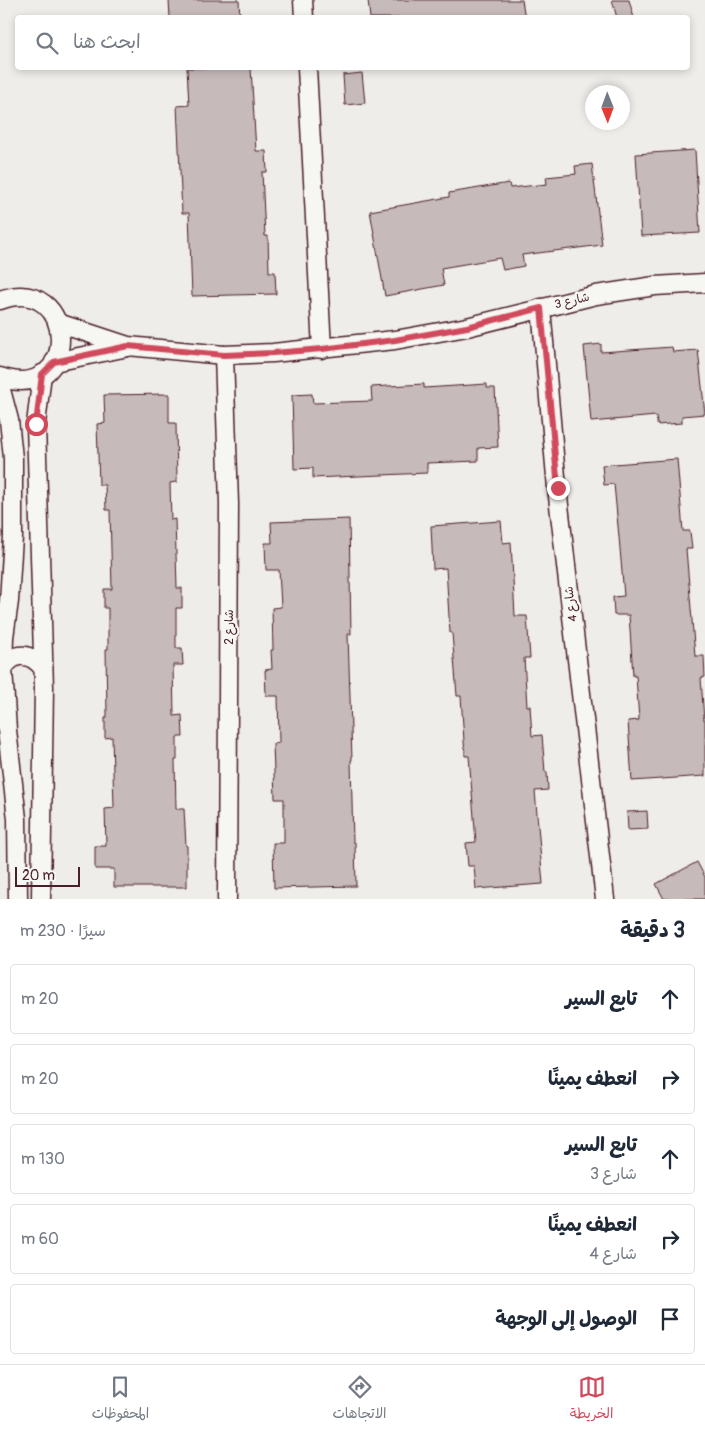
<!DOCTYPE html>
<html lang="ar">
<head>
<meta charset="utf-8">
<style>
	:root { --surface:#fff; --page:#f6f6f7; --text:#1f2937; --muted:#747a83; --line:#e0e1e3; --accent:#d1495b }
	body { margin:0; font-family:Pangolin,"Playpen Sans Arabic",sans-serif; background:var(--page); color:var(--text); direction:rtl }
	.compass { position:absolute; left:585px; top:85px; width:45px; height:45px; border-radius:50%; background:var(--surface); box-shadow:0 2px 8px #0003; rotate:179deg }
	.scale { position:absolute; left:15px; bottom:12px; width:65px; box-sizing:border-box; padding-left:5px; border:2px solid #4a1f2b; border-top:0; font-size:14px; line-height:18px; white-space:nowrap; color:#4a1f2b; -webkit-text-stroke:4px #f6f6f2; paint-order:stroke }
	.stop { position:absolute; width:15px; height:15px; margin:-11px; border:4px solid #d1495b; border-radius:50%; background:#fff }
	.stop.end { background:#d1495b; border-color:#fff; box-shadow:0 1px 5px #0008 }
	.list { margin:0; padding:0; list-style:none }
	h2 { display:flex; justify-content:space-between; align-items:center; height:65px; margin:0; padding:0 20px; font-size:21px }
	h2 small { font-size:16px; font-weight:400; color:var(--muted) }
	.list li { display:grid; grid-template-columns:32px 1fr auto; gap:15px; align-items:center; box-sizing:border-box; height:70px; margin:0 10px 10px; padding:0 10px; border:1px solid var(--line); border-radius:5px }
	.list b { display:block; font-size:19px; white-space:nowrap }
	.list p { margin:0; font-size:16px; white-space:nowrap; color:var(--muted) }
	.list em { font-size:16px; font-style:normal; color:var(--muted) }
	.icon { flex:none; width:28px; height:28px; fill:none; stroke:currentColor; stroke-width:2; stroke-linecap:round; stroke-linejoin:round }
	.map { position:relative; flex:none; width:705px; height:899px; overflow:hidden; direction:ltr }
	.search { position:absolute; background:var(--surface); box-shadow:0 2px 8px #0003; left:15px; right:15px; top:15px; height:55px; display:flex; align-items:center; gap:12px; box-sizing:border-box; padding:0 18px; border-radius:5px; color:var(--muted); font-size:19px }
	.sheet { height:465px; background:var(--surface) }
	nav { display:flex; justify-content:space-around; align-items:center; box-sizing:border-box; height:70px; border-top:1px solid var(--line); background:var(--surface); font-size:14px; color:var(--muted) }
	nav a { display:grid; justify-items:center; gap:2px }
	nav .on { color:var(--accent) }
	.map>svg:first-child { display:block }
</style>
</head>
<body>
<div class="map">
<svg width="705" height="899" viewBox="0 0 705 899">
	<rect width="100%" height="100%" fill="#efedea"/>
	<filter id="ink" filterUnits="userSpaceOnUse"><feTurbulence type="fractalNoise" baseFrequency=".02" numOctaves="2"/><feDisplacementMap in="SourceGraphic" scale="10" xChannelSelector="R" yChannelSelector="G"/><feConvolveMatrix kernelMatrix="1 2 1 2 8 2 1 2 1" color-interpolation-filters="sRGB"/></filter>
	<g filter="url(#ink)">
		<g fill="#c6babb" stroke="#4a1f2b">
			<polygon points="169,0 239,0 240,18 170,18"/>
			<polygon points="368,0 522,0 525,18 370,18"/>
			<polygon points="612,0 629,0 634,18 617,18"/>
			<polygon points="187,68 251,68 256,151 266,151 267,172 262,172 265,236 268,236 269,272 275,272 276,294 192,296 189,213 182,213 177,106 189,105"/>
			<polygon points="362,73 365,103 345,105 343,75"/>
			<polygon points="695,150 700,233 641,236 636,154"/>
			<polygon points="592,164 602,245 522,255 524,266 503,270 500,258 441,268 444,285 385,296 370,211 449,197 449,193 509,183 510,188 547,184 546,177 576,174 575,166"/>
			<polygon points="601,344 601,352 672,347 673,352 698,350 705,414 682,416 682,423 657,425 656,416 591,422 584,346"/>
			<polygon points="424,384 424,388 487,384 487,388 495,388 498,447 478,448 478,461 427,463 427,473 313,478 313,468 294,469 292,395 312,394 313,403 372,401 371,387"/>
			<polygon points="169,394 169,423 176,423 177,482 170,483 171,520 175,519 177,588 182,588 182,608 176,608 176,648 182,648 183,665 173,665 174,716 182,715 183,737 177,737 177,760 175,760 176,809 184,809 186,846 187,846 187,887 114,887 114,869 95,869 95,846 106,846 105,809 114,808 112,737 105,738 105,718 107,717 106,649 108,649 108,608 104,608 104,589 112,589 110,510 106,510 105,485 99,485 97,424 105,423 104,395"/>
			<polygon points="677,459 683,531 690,531 692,549 686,549 695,656 704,656 705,677 701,678 704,720 705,720 705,776 632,781 628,721 639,720 636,676 633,676 629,615 614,615 613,597 624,596 619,537 614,484 604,485 602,465"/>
			<polygon points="349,519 351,634 348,634 352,760 351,760 353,842 355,842 356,886 274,888 273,843 284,843 284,799 275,799 273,744 279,743 278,696 266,696 265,670 272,669 271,650 273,650 272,608 281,607 279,570 266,570 265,543 272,543 271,522"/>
			<polygon points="501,521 503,543 511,542 515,616 527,616 530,658 524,658 527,706 530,706 532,736 542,735 545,772 547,772 548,790 535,791 543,884 476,889 474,866 468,866 466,843 476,842 469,756 465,756 461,696 457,696 452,633 450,633 446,568 433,569 431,526"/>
			<polygon points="647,811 648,829 628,830 627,812"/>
			<polygon points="697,862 705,877 705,899 664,899 656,884"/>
		</g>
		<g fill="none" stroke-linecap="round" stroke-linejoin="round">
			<g stroke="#4a1f2b" stroke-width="21">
				<g id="minor">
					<polyline points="303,0 304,18"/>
					<polyline points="307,68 322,349"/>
					<path d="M0,300C78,272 82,405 0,377"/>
					<polyline points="541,308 557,488 605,899"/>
					<polyline points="58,323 128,346 224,355 273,353 395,340 467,327 596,295 655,286 705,283"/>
					<polyline points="224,355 229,504 227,899"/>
					<polyline points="54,362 128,347"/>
					<polyline points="0,386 9,420 13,458 13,537 9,601 4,637 3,669 7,730 17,819 18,899"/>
					<path d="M3,669C14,650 31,653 43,668"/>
					<polyline points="41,899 44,687 36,424 42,374"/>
				</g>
			</g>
			<use href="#minor" stroke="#f6f6f2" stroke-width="18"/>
		</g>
	</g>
	<g fill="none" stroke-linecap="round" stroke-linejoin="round" filter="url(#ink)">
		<polyline stroke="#d1495b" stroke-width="6" points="36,424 42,374 54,362 128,346 224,355 273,353 322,349 395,340 467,327 541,308 558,488"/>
	</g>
	<g text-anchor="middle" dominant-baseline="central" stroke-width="4.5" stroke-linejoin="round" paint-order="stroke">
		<g font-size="12" fill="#4a1f2b" stroke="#f6f6f2">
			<text transform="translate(572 301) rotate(-13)">شارع 3</text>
			<text transform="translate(571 604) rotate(-97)">شارع 4</text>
			<text transform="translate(229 627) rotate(-90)">شارع 2</text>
		</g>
	</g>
</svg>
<svg class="compass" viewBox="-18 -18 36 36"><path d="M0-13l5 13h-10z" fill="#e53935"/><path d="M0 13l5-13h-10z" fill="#747a83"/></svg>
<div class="scale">20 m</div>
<div class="stop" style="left:36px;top:424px"></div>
<div class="stop end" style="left:558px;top:488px"></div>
<div class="search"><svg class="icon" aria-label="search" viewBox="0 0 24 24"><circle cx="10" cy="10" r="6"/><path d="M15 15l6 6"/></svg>ابحث هنا</div>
</div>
<section class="sheet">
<h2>3 دقيقة<small>سيرًا · 230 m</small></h2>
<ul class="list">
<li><svg class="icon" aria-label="ahead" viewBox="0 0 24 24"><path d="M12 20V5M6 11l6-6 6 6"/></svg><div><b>تابع السير</b></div><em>20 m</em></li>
<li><svg class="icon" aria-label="right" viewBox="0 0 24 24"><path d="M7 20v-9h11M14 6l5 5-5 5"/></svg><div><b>انعطف يمينًا</b></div><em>20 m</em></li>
<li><svg class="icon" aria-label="ahead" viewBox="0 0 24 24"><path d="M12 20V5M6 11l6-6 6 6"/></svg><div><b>تابع السير</b><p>شارع 3</p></div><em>130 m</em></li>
<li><svg class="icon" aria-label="right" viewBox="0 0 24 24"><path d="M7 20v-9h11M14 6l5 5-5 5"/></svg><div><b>انعطف يمينًا</b><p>شارع 4</p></div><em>60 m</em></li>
<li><svg class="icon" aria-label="arrive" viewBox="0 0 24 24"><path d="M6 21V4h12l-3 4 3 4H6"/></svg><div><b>الوصول إلى الوجهة</b></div></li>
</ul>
</section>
<nav>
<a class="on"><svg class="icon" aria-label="map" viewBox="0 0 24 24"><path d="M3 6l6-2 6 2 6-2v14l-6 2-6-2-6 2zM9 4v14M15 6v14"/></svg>الخريطة</a>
<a><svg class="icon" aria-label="directions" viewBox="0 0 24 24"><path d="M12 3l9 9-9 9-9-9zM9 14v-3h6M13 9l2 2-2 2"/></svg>الاتجاهات</a>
<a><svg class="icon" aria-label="saved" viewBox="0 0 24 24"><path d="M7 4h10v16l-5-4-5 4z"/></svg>المحفوظات</a>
</nav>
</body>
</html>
